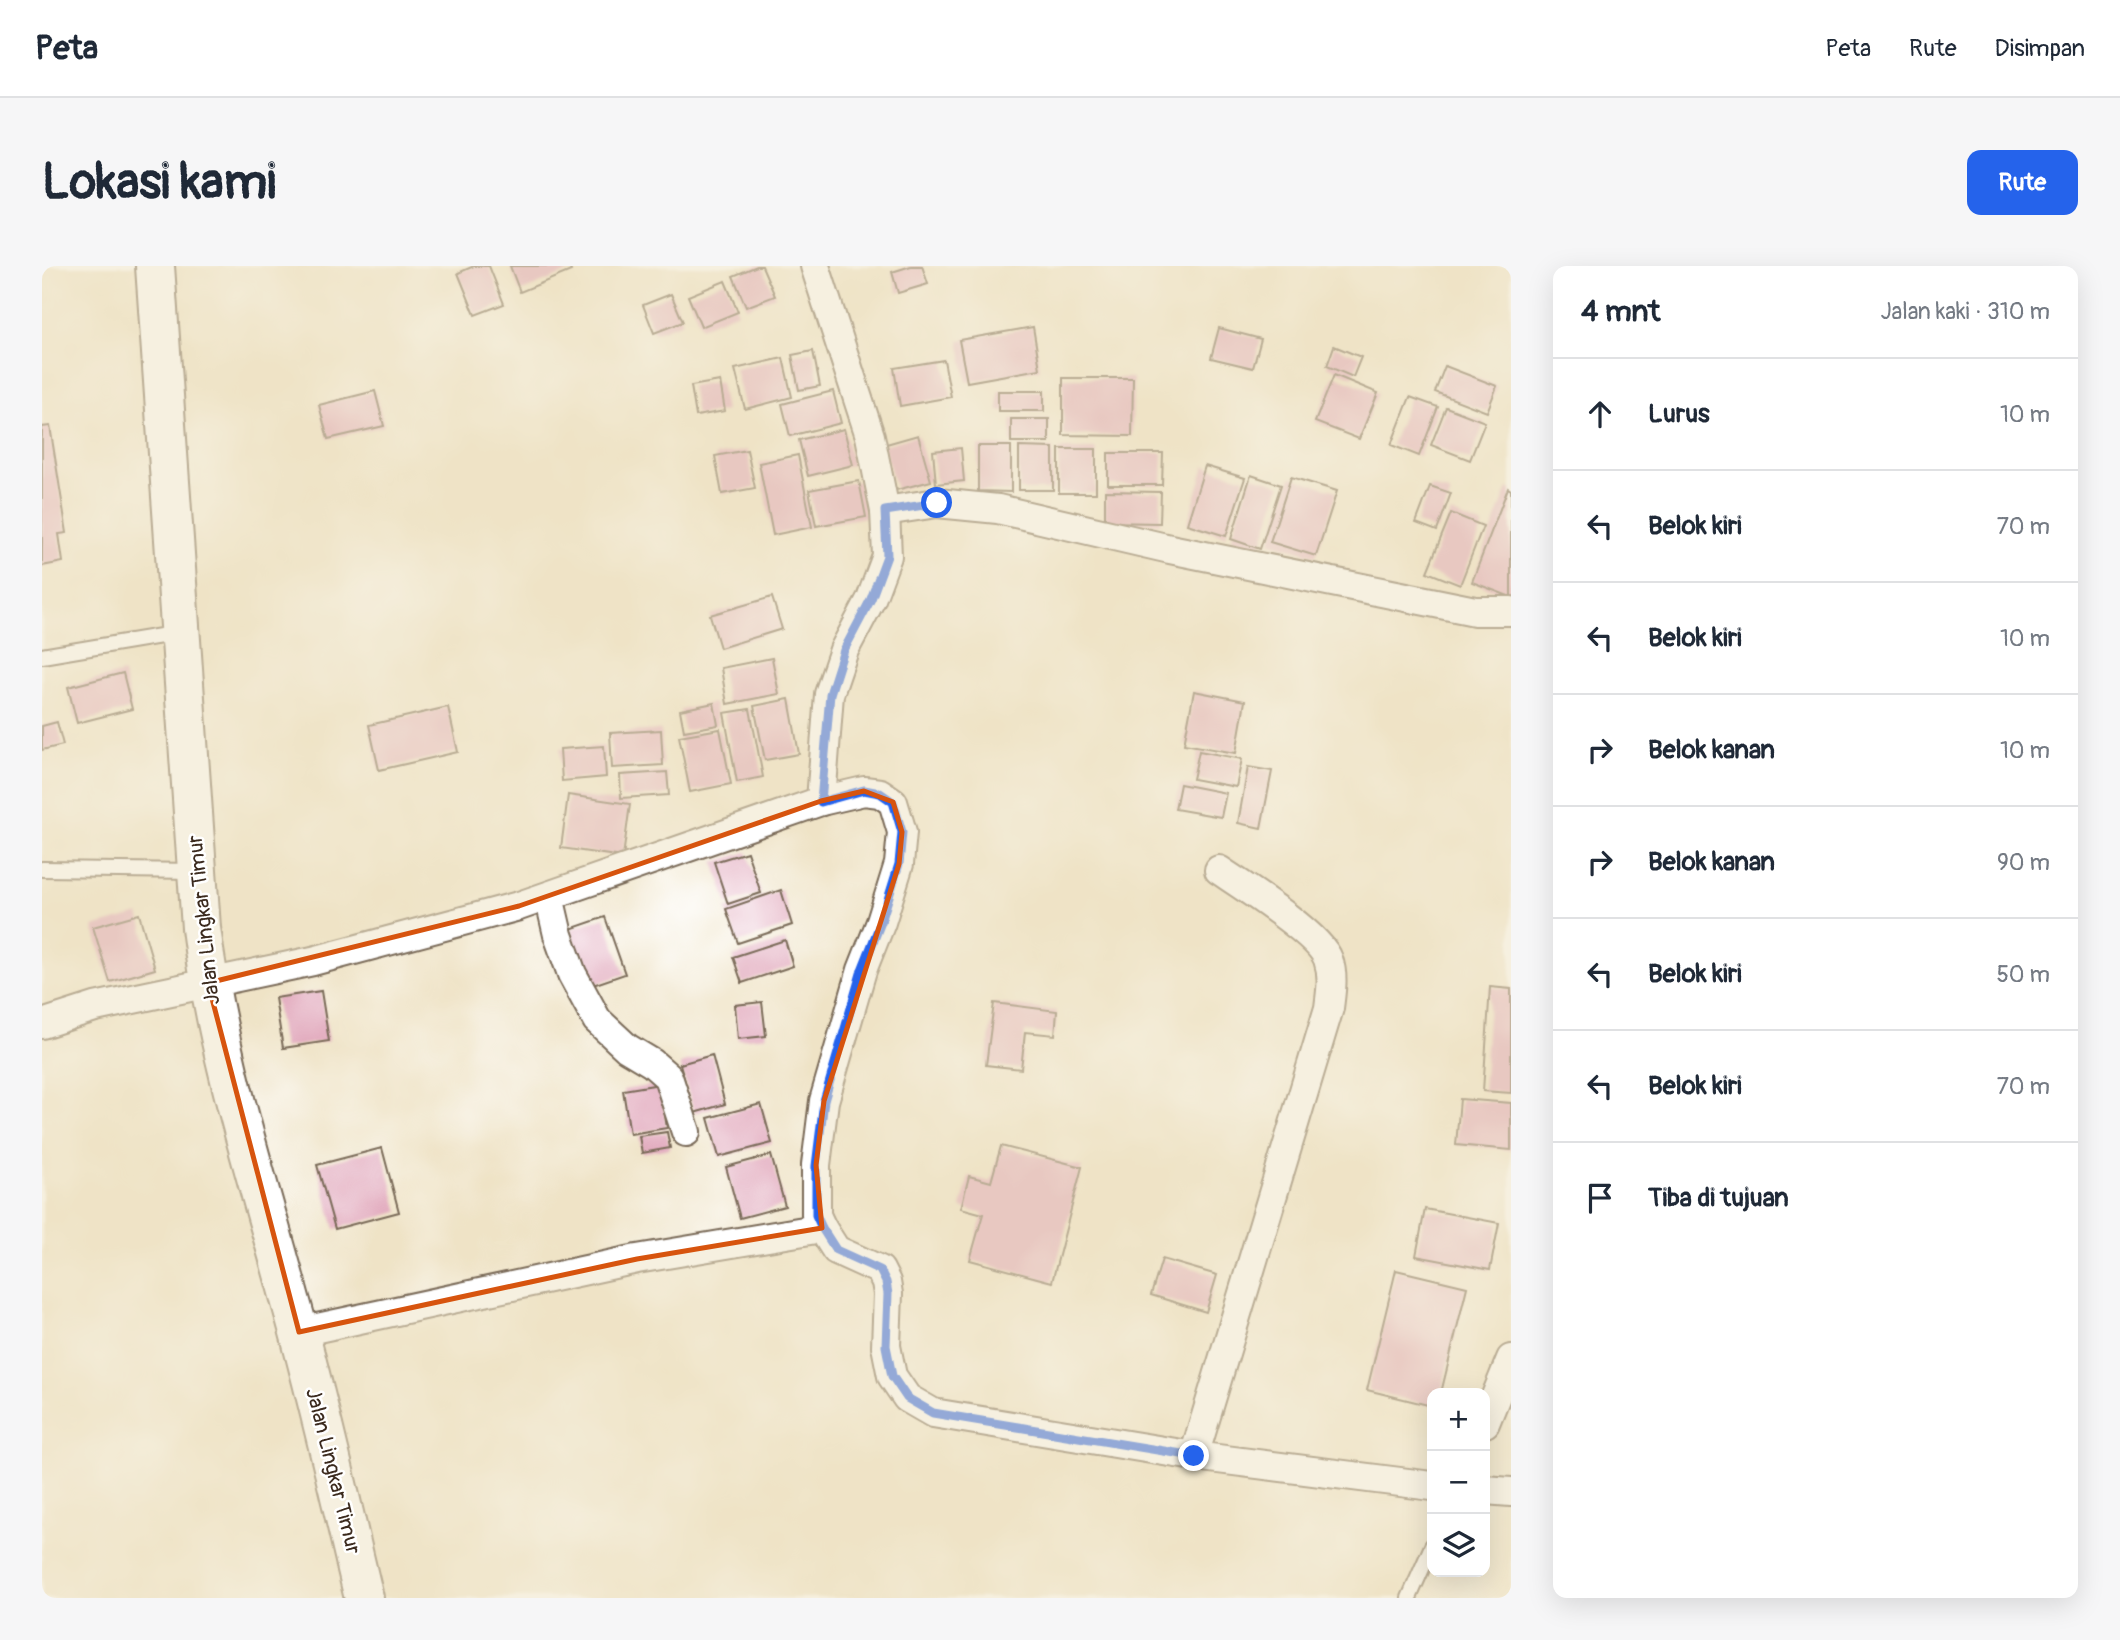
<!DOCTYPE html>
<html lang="id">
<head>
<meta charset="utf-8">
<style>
	:root { --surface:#fff; --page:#f6f6f7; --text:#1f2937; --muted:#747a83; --line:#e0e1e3; --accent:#2563eb }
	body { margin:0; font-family:Pangolin,sans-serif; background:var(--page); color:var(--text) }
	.controls { position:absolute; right:21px; bottom:21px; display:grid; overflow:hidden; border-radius:14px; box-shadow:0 7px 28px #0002 }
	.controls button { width:63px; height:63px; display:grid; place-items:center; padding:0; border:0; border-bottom:2px solid var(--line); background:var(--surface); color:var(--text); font:35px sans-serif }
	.stop { position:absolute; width:21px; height:21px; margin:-16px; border:5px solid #2563eb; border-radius:50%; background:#fff }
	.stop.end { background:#2563eb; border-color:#fff; box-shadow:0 2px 7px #0008 }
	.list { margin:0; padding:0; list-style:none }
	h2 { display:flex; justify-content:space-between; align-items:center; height:91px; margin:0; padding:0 28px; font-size:30px }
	h2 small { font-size:23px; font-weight:400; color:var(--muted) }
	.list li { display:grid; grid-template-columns:46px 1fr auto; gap:21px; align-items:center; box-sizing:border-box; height:112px; padding:0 28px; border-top:2px solid var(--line) }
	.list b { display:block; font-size:26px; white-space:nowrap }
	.list em { font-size:23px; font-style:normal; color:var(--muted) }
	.icon { flex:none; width:38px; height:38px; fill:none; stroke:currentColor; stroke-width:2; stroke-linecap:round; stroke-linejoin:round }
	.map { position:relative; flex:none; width:1469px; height:1332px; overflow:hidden; border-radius:14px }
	header { display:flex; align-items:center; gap:42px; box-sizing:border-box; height:98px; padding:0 35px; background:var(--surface); border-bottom:2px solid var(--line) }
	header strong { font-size:33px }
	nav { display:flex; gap:38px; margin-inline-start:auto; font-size:24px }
	.intro { display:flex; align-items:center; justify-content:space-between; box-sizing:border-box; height:168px; padding:0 42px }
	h1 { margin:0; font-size:49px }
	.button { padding:18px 32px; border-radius:14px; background:var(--accent); color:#fff; font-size:24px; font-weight:700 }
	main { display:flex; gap:42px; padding:0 42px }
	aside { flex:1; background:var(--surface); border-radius:14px; box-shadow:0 7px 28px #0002 }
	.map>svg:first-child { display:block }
</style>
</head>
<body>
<header>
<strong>Peta</strong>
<nav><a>Peta</a><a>Rute</a><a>Disimpan</a></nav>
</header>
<div class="intro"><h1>Lokasi kami</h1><a class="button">Rute</a></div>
<main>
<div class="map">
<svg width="1469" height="1332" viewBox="0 0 1469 1332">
	<rect width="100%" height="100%" fill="#fff"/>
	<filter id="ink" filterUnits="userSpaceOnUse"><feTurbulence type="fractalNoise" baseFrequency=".0143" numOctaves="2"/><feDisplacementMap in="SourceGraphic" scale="14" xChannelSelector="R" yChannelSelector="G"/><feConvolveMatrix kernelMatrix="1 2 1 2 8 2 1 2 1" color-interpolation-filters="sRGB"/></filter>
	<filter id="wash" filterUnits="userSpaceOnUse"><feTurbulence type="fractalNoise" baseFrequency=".00686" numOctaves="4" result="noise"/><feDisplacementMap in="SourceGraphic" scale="28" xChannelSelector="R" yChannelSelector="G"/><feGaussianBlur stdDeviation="1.57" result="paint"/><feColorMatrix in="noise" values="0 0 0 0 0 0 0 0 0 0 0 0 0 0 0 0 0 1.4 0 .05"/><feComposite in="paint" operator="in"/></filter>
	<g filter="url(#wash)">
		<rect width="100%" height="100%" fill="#efe3c6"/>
		<g id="blocks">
			<g fill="#e1a7bb">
				<polygon points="432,0 447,0 462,38 433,49 416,7"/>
				<polygon points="468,0 527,0 529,5 478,26"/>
				<polygon points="715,0 720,0 733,30 704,41 691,10"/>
				<polygon points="869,0 880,0 886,18 856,27 850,6"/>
				<polygon points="683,15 696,46 659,61 646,30"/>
				<polygon points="629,28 641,56 612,67 601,39"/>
				<polygon points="991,61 998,103 925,116 917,74"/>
				<polygon points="1177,62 1219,73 1211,102 1169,92"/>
				<polygon points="1292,80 1319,91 1311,111 1285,100"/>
				<polygon points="771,85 778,120 757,124 750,89"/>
				<polygon points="741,92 750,131 703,143 693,103"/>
				<polygon points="902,94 909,131 858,140 852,102"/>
				<polygon points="1403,100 1455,120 1445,146 1393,126"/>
				<polygon points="1292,109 1336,127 1317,173 1273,156"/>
				<polygon points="1021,112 1091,112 1090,170 1021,169"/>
				<polygon points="678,115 683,145 654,150 649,120"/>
				<polygon points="333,125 342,160 286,173 277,139"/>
				<polygon points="791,125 799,157 748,170 740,138"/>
				<rect x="956" y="125" width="46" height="20"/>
				<polygon points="1368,131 1396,141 1377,190 1349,179"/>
				<polygon points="1404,141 1443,156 1428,194 1389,179"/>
				<rect x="969" y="153" width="38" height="23"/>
				<polygon points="8,160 25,267 17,268 21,296 0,300 0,161"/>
				<polygon points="802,163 811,199 766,210 757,174"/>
				<polygon points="876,169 889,215 854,224 841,179"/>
				<polygon points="936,180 969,180 969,226 936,225"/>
				<polygon points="977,181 1011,182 1011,224 977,224"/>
				<polygon points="919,182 922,215 894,218 891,185"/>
				<rect x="1017" y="183" width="37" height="44"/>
				<polygon points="705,184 713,222 680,228 673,190"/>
				<polygon points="1066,187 1121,187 1120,219 1066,219"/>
				<polygon points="756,189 770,261 731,269 717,197"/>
				<polygon points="1163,200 1203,212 1184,270 1145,258"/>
				<polygon points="1209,209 1239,219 1218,283 1189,273"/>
				<polygon points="1249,211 1295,225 1274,290 1228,276"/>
				<polygon points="817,215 824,251 774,260 767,224"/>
				<polygon points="1388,220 1409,227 1395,265 1374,257"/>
				<polygon points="1466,222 1469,224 1469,331 1430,316"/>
				<polygon points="1063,225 1119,226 1118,257 1063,256"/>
				<polygon points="1409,247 1441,260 1418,319 1385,306"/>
				<polygon points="730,331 740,363 678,382 668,349"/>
				<polygon points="730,392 737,428 685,438 679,402"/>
				<polygon points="81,407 90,443 35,457 26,421"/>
				<polygon points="1152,425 1203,435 1194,487 1142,478"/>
				<polygon points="747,433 757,488 723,494 712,440"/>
				<polygon points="672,437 676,459 642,465 638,444"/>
				<polygon points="406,441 416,486 337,504 327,459"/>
				<polygon points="708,443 721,511 695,516 682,447"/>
				<polygon points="15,456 21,479 0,484 0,460"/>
				<polygon points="678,463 689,518 648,526 637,470"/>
				<polygon points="619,464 621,499 570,502 568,467"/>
				<polygon points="562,480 564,511 520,515 518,483"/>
				<polygon points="1157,485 1200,493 1194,521 1151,513"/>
				<polygon points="1206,501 1230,505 1219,562 1196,557"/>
				<polygon points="625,506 627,529 579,532 578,509"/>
				<polygon points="1138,518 1184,527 1179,551 1133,543"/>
				<polygon points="526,529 588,538 581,591 519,582"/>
				<polygon points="705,586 719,627 686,638 672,596"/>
				<polygon points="739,624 750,659 696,677 684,643"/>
				<polygon points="97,648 113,703 68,716 51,661"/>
				<polygon points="563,651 583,708 548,720 528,663"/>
				<polygon points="743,674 751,700 700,717 691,691"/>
				<polygon points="1448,721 1469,723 1469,827 1441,825"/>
				<polygon points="279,725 287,775 241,782 233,732"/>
				<polygon points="720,736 724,770 696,773 693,739"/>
				<polygon points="952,737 1015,745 1013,769 983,766 979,803 944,799"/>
				<polygon points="670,789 683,838 652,847 638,798"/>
				<polygon points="618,818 625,862 588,868 581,824"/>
				<polygon points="1418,833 1469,837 1469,884 1414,879"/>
				<polygon points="719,838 730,877 677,891 666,852"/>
				<polygon points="625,866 628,882 600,887 597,870"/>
				<polygon points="959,880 1040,901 1010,1016 928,994 941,948 919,942 927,910 949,916"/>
				<polygon points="340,882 357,946 293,963 275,899"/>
				<polygon points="729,889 743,940 698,952 684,901"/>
				<polygon points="1383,943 1457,957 1448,1004 1374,990"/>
				<polygon points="1120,993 1175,1009 1164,1046 1109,1029"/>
				<polygon points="1354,1004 1425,1021 1399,1127 1390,1127 1390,1140 1325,1124"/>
			</g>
		</g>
	</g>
	<g filter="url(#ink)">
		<use href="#blocks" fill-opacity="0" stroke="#7a6b59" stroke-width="2"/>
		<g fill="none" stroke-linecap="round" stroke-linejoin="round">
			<g stroke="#7a6b59" stroke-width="18">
				<g id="service">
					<polyline points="0,390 137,367"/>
					<polyline points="0,603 154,605"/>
					<polyline points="1367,1332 1390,1280"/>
				</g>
			</g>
			<g stroke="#7a6b59" stroke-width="32">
				<g id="minor">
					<polyline points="773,0 828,170 843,245 845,290 829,333 802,384 787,428 779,535"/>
					<polyline points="843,245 895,237 956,243 1128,283 1433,345 1469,345"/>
					<polyline points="507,630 516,669 530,708 555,754 585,782 610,797 626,811 644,866"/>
					<polyline points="0,758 53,741 271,695 477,640 779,535 822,525 838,527 851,536 860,566 857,598 839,656 820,704 782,835 774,899 774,949 780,962 794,984 838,1004 844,1016 846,1028 844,1080 850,1110 865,1132 891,1147 1152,1190 1390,1220"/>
					<polyline points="257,1066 595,993 780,962"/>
					<polyline points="1443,1157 1469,1093"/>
					<path d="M1152,1190L1287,742C1289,725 1292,710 1286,693C1277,668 1202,621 1177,604"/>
					<polyline points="1443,1224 1469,1226"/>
				</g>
			</g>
			<g stroke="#7a6b59" stroke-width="42">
				<path id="trunk" d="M113,0L159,662C175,789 215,911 248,1033C276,1132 298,1232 322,1332"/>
			</g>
			<use href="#service" stroke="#fff" stroke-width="14"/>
			<use href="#minor" stroke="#fff" stroke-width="28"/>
			<use href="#trunk" stroke="#fff" stroke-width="38"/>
		</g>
	</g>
	<g fill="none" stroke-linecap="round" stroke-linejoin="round" filter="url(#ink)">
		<polyline stroke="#2563eb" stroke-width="9" points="895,237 843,245 845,290 829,333 802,384 788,428 779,536 822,524 838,527 851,536 860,566 857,598 839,656 820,704 782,835 774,900 774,949 780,962 794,984 838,1004 844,1016 846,1028 844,1080 850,1110 865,1132 891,1147 1152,1190"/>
	</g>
	<path d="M0 0H1469V1332H0ZM822,525L851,536L860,566L857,598L782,835L774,899L780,962L595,993L257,1066L166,717L477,640L779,535Z" fill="#efe3c6" fill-opacity=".55" fill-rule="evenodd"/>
	<path fill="none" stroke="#d7540e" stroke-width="5" stroke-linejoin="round" d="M822,525L851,536L860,566L857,598L782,835L774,899L780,962L595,993L257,1066L166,717L477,640L779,535Z"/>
	<g text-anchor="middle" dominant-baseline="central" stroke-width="5" stroke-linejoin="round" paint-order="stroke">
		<g font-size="21" fill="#3b2a1e" stroke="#fff">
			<text transform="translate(162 654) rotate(-96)">Jalan Lingkar Timur</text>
			<text transform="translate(291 1205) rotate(76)">Jalan Lingkar Timur</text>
		</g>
	</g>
</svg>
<div class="controls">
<button>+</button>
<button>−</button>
<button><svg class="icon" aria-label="layers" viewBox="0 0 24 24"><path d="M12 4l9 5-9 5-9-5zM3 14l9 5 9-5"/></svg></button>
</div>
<div class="stop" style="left:895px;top:237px"></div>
<div class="stop end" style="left:1152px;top:1190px"></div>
</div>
<aside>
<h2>4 mnt<small>Jalan kaki · 310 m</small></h2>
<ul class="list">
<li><svg class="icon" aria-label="ahead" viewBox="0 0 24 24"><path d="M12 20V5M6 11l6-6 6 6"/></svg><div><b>Lurus</b></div><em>10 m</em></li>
<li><svg class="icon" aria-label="left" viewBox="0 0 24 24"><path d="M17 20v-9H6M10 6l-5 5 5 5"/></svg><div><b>Belok kiri</b></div><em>70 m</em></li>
<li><svg class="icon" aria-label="left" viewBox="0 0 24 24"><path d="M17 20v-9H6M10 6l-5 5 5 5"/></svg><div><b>Belok kiri</b></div><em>10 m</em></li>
<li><svg class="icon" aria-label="right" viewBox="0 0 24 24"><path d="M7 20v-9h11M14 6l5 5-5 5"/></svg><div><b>Belok kanan</b></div><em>10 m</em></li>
<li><svg class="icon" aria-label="right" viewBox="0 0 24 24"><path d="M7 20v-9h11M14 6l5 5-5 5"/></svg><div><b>Belok kanan</b></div><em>90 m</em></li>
<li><svg class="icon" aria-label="left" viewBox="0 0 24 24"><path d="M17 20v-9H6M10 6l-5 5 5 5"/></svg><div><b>Belok kiri</b></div><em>50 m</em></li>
<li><svg class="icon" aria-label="left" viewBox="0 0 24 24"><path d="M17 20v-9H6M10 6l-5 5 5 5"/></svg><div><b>Belok kiri</b></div><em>70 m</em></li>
<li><svg class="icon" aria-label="arrive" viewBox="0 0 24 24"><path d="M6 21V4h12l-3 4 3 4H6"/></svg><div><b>Tiba di tujuan</b></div></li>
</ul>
</aside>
</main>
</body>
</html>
